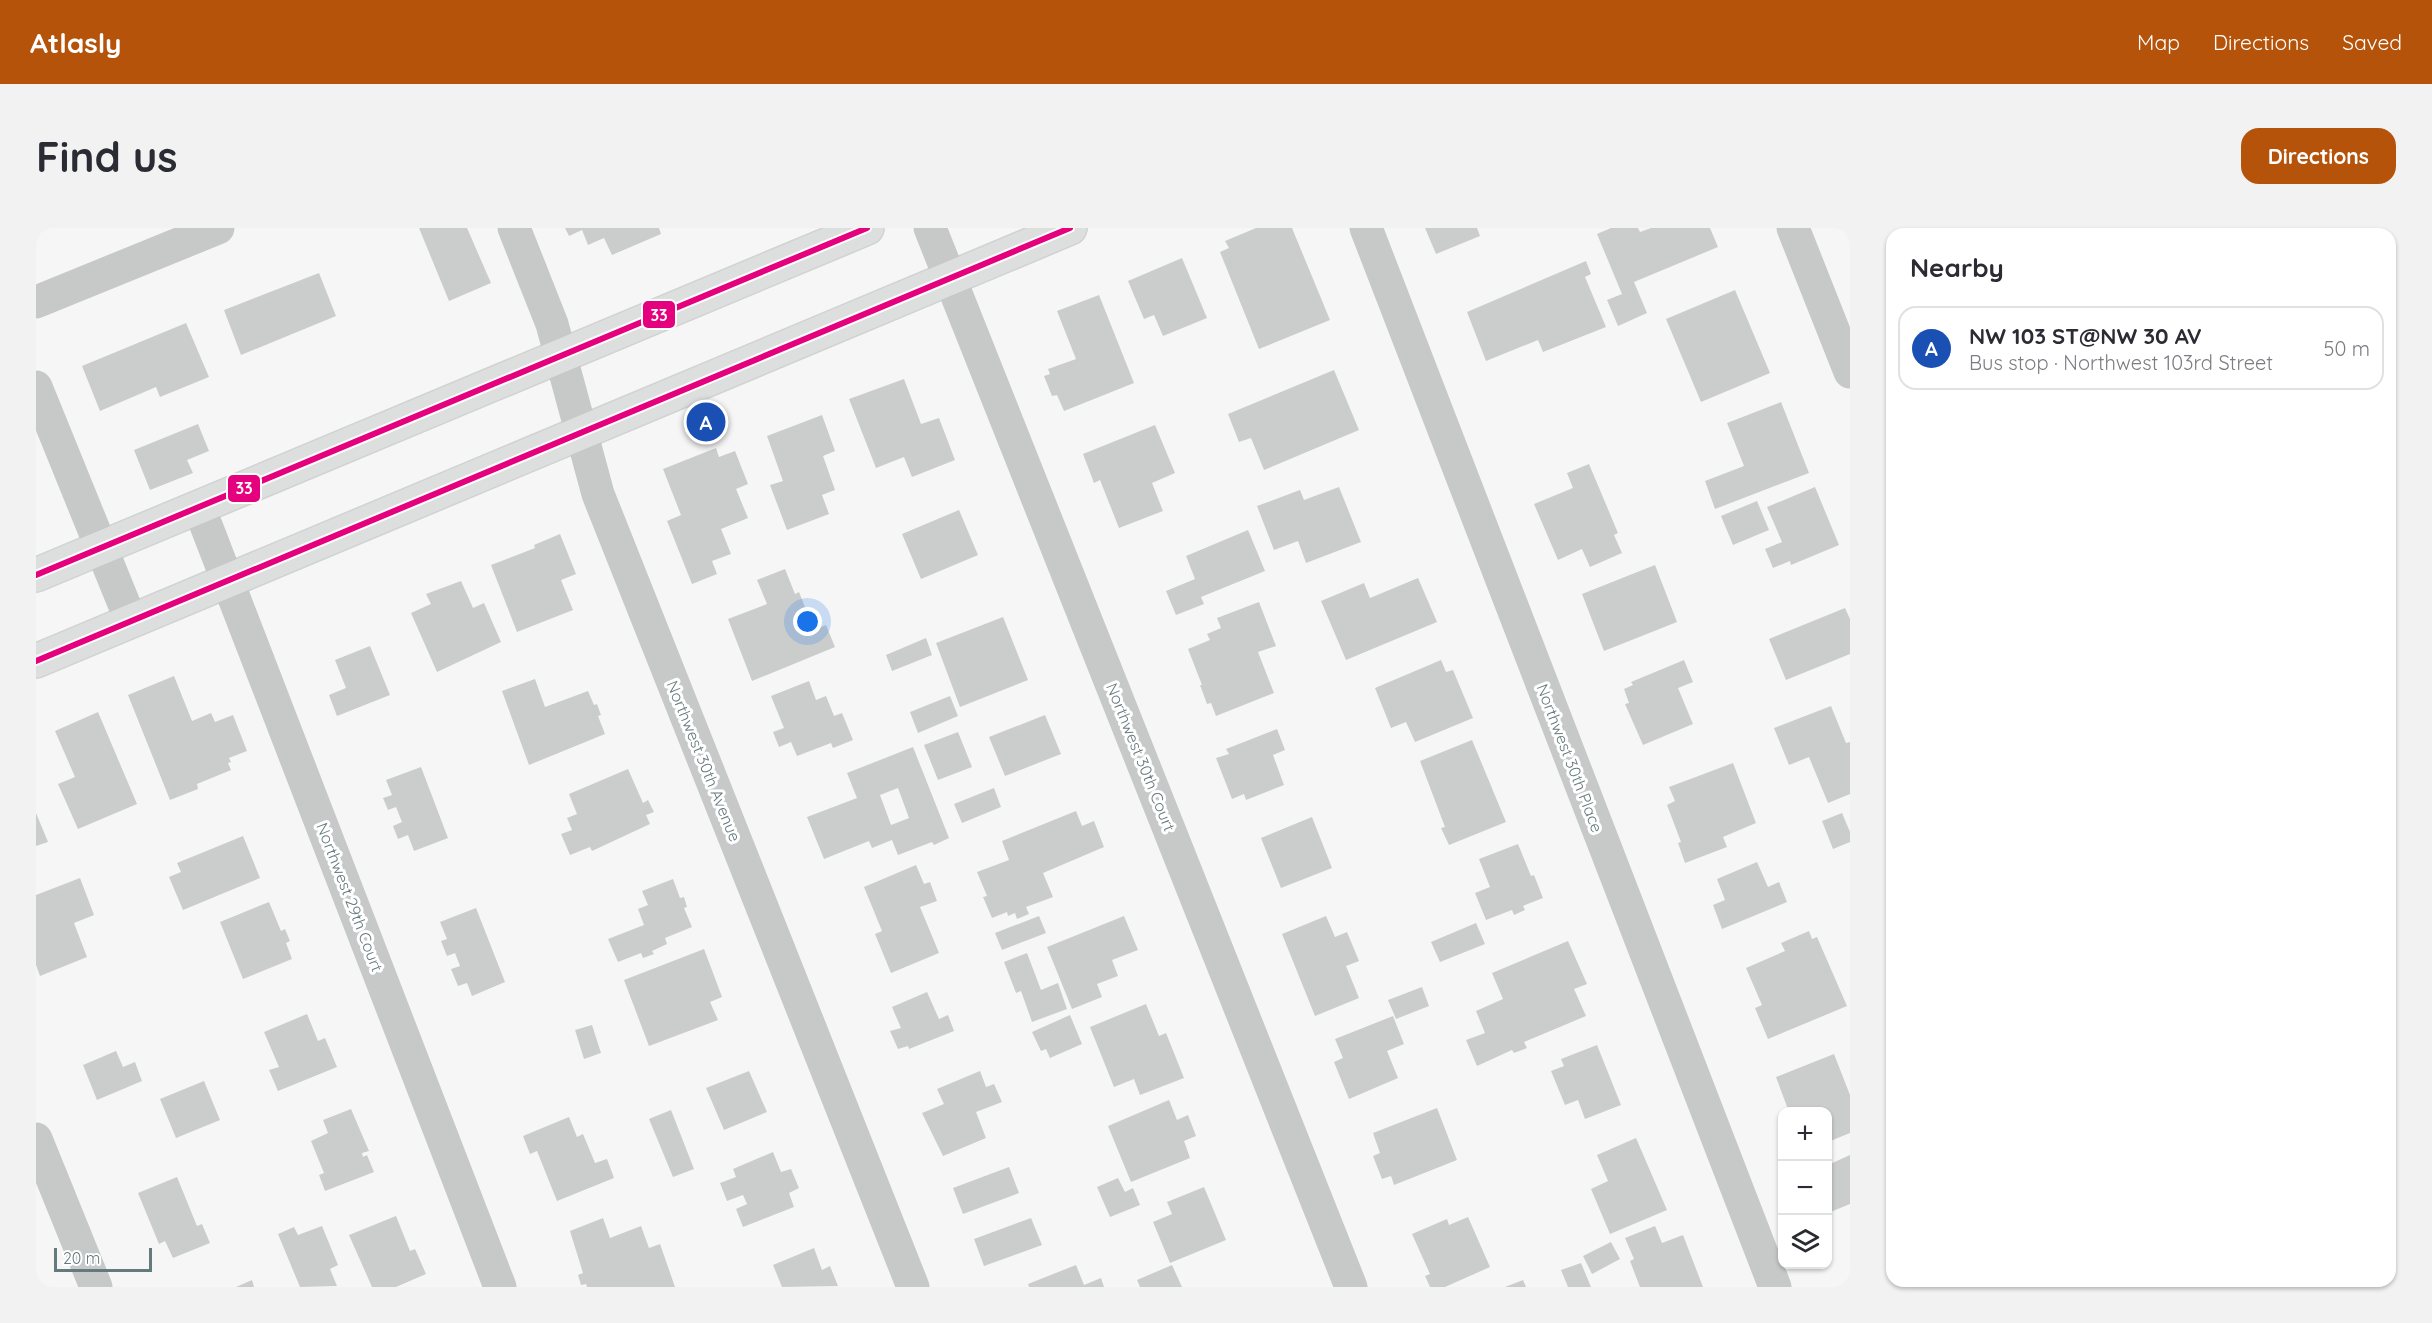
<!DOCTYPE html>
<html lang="en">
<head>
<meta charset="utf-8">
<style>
	:root { --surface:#fff; --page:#f2f2f3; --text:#2b2b33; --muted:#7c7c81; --line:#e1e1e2; --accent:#b45309 }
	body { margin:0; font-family:Quicksand,sans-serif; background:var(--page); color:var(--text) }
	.controls { position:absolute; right:18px; bottom:18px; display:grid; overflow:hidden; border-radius:12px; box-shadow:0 2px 4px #0004 }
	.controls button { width:54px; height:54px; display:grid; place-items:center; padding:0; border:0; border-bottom:2px solid var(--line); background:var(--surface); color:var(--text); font:30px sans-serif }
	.scale { position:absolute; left:18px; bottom:15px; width:98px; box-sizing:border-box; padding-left:6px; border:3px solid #657a7d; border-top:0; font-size:16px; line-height:21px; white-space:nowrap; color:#657a7d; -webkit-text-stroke:4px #fff; paint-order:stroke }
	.you { position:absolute; left:772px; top:394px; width:21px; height:21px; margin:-15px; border:4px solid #fff; border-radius:50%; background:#1a73e8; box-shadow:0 0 0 9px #1a73e833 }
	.badge { display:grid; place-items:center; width:39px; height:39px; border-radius:50%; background:var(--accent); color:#fff; font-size:20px; font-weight:700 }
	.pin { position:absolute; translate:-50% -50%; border:3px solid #fff; box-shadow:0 2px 6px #0006 }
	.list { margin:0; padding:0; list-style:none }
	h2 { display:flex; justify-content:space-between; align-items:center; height:78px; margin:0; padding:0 24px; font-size:26px }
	h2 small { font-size:20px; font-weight:400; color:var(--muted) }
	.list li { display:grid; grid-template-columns:39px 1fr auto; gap:18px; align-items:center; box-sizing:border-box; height:84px; margin:0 12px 12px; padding:0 12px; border:2px solid var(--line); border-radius:18px }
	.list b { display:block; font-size:22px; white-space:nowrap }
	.list p { margin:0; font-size:20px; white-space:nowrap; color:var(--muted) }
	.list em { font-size:20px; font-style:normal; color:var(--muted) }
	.icon { flex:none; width:33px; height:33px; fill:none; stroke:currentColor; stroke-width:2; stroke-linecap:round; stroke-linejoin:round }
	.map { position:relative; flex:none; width:1814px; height:1059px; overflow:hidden; border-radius:18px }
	header { display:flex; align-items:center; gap:36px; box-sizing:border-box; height:84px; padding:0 30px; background:var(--accent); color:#fff }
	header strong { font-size:28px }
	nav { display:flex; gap:33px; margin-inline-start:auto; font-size:21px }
	.intro { display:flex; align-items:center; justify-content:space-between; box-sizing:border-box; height:144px; padding:0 36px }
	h1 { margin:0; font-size:42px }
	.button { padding:15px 27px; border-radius:18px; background:var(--accent); color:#fff; font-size:21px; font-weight:700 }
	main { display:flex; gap:36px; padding:0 36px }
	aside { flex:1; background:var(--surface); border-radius:18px; box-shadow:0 2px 4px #0004 }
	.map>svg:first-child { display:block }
</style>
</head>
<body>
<header>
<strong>Atlasly</strong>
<nav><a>Map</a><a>Directions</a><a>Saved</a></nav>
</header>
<div class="intro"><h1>Find us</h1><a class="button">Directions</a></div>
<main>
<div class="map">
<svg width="1814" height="1059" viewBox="0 0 1814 1059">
	<rect width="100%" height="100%" fill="#f6f6f6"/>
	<g fill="#cbcdcd" fill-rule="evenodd">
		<polygon points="383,0 431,0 455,55 413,73"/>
		<polygon points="529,0 623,0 625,6 576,27 568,10 552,17 546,2 533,8"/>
		<polygon points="1220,0 1256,0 1294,92 1223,121 1184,24 1193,20 1189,13"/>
		<polygon points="1389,0 1441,0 1444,8 1400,26"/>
		<polygon points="1575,0 1602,0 1604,4 1615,0 1674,0 1682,19 1598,54 1611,85 1582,98 1571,72 1586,66 1561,6"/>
		<polygon points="1146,30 1171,90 1127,108 1118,87 1108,91 1092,53"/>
		<polygon points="1550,33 1555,46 1549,49 1570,99 1507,124 1502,112 1450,133 1431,84"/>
		<polygon points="283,45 300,88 205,127 188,82"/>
		<polygon points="1699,62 1734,145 1665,174 1630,91"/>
		<polygon points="1063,67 1098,155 1028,183 1021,167 1016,168 1008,148 1014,146 1012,141 1040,131 1021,83"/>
		<polygon points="150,95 173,149 124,169 120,159 64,183 46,138"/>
		<polygon points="1298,142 1323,202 1228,242 1215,210 1203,214 1192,186"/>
		<polygon points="868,151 885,196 903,190 919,232 876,249 868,229 840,240 813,171"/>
		<polygon points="1745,174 1773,245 1679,281 1669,253 1708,238 1691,195"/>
		<polygon points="786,187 799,223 787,228 799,262 786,267 793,286 751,302 734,257 747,253 731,208"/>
		<polygon points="162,196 173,223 151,232 157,245 114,262 98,222"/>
		<polygon points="1119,197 1139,245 1116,255 1127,283 1083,300 1064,252 1058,255 1047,226"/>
		<polygon points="680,220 683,229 699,223 712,256 700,261 712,290 685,301 695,326 676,333 681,346 656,356 631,293 645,287 627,241"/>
		<polygon points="1553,236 1582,305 1578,307 1586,325 1554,339 1546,321 1522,332 1498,276 1537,260 1531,245"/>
		<polygon points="1303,259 1325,314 1270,335 1262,313 1238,322 1221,278 1264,262 1268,272"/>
		<polygon points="1779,259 1803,317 1755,337 1754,333 1737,340 1729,321 1746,314 1731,279"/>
		<polygon points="1721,273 1733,302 1697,317 1685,288"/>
		<polygon points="923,282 942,327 885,351 866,306"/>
		<polygon points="1212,302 1229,343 1165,369 1168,376 1140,387 1130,363 1159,351 1150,328"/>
		<polygon points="524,306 540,346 525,352 537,382 481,404 455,337 499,320 498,317"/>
		<polygon points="1619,337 1641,394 1568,423 1546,366"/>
		<polygon points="749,341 759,366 763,364 778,402 790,397 799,419 716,453 692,391 731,376 721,352"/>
		<polygon points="1382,350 1401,394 1310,432 1285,373 1328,355 1334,370"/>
		<polygon points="425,353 437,380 448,375 465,414 401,444 375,385 395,376 390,366"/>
		<polygon points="1223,374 1240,418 1222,424 1238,465 1180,488 1175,475 1171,476 1164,457 1166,457 1152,421 1174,412 1171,406 1185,400 1181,390"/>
		<polygon points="1809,380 1814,391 1814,426 1750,452 1733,411"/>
		<polygon points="967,389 992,452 924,479 900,415"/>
		<polygon points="890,410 896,427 856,443 850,427"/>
		<polygon points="334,418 354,467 301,488 293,467 310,460 299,432"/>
		<polygon points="1405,432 1410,444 1417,442 1437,490 1379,514 1370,494 1355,500 1339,460"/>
		<polygon points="1648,432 1657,454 1642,460 1657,496 1607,517 1589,476 1593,475 1588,461 1597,457 1595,454"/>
		<polygon points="138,448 156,493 175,485 179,494 197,487 211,523 193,530 195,534 192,535 195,542 161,556 162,561 134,572 92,467"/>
		<polygon points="499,451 509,479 552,463 558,477 561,476 565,487 562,488 569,506 493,537 466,463"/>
		<polygon points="773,453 780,472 790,468 798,488 806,485 817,512 797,520 795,515 761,528 755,514 743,519 737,504 748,500 735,468"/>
		<polygon points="914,468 922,488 882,505 874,484"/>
		<polygon points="1795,478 1810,515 1814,514 1814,566 1792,575 1773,529 1753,537 1738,500"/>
		<polygon points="62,484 101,576 42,601 22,556 39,549 19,503"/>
		<polygon points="1009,487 1025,526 969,548 953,509"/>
		<polygon points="1241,501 1249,522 1237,527 1248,557 1210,572 1208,566 1196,571 1180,530 1193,526 1190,521"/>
		<polygon points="922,504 936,539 902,552 888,517"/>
		<polygon points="1436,512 1470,594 1413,617 1405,600 1409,599 1384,533"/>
		<path d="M877,519L913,610L898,617L896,614L862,627L856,612L836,620L833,613L788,631L771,589L821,570L811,545ZM862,560L873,590L855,597L844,567Z"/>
		<polygon points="1697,535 1720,595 1687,609 1691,619 1649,635 1642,615 1645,614 1631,577 1639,573 1633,559"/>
		<polygon points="385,539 412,610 378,623 372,607 362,611 357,598 366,594 360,579 352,582 347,570 356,567 350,552"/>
		<polygon points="592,541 607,575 612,572 618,584 610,587 614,596 556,623 554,619 534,627 525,606 536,602 531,590 541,586 533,566"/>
		<polygon points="958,560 965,579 926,595 918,576"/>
		<polygon points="1040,583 1046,598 1058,593 1068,619 1007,645 1017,669 990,679 993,686 981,691 979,685 972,688 971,684 956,690 947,669 951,668 941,644 973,632 966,613"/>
		<polygon points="0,585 12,614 0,618"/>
		<polygon points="1806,585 1814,604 1814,614 1797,621 1786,593"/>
		<polygon points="1276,589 1296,640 1245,660 1225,610"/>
		<polygon points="207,608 224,650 147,682 133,649 145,644 141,635"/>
		<polygon points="1482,616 1495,648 1498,647 1507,670 1487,678 1489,682 1478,687 1476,682 1450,692 1439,665 1454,659 1443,631"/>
		<polygon points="1721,634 1732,659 1743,654 1751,674 1686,701 1677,677 1689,672 1681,651"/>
		<polygon points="880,637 888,656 894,654 901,673 884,679 903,725 855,745 839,706 846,703 828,659"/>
		<polygon points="44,650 58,687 38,695 51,729 4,748 0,737 0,667"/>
		<polygon points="637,651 644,670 648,669 651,679 648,680 656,699 629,710 631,716 616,723 618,726 607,730 605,725 582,734 572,711 608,697 602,681 612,677 606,663"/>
		<polygon points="233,674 245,703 249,701 254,713 250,715 256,731 207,751 184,694"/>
		<polygon points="440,680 469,754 436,768 431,755 422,758 415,741 424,738 419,725 411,728 405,713 411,711 404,694"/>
		<polygon points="1003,688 1010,705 966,722 959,705"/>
		<polygon points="1088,688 1102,722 1076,732 1082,748 1061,756 1066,769 1036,781 1011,719"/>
		<polygon points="1290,688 1299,709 1311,704 1323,733 1310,738 1323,770 1279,788 1246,706"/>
		<polygon points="1440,695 1449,716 1404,734 1395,714"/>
		<polygon points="1773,703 1776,711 1781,709 1811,778 1732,811 1719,780 1726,777 1710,740 1749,723 1745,715"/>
		<polygon points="1532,713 1551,756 1538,761 1550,788 1488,814 1491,820 1478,825 1476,822 1441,838 1430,812 1449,805 1440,783 1467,771 1456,745"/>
		<polygon points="668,721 686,769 674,774 682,792 613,818 588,752"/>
		<polygon points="991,725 1005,762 1022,755 1031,781 996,794 985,763 980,765 968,734"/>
		<polygon points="1386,759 1393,778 1360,791 1352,772"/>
		<polygon points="891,764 903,791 912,787 918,803 873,821 872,818 862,821 854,803 865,800 856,779"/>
		<polygon points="1110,776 1123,808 1130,805 1148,850 1104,867 1098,851 1078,859 1054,799"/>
		<polygon points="271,786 282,813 289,810 301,839 242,863 233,842 243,839 228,804"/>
		<polygon points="1034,787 1046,816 1014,830 1010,821 1005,823 996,804"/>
		<polygon points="1357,788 1368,816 1351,823 1362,850 1313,871 1298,834 1307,830 1299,811"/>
		<polygon points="556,797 565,825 548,831 539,802"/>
		<polygon points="1561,817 1585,877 1549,891 1542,872 1529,877 1515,843 1528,838 1525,831"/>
		<polygon points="80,823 87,839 99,834 106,853 61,872 47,837"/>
		<polygon points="1798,826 1814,867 1814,905 1792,914 1792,884 1753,884 1740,849"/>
		<polygon points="713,843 731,884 688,902 670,860"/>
		<polygon points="944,843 950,859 958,856 966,874 940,884 950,910 907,928 886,885 908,876 901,861"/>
		<polygon points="168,853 184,892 140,910 124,871"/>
		<polygon points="1133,872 1141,892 1152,887 1160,908 1148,913 1154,930 1095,954 1072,898"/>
		<polygon points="1401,880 1421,932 1358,957 1355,948 1346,951 1337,928 1344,925 1337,905"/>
		<polygon points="315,881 333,923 326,925 327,929 331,927 338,944 289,963 283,947 288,945 275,913 292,905 287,892"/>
		<polygon points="635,882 658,941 637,949 613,891"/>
		<polygon points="533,889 541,909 547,906 559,935 571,931 578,950 521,973 501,923 494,926 487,908"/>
		<polygon points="1600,910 1631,982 1574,1006 1555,961 1572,953 1561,927"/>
		<polygon points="737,924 745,944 755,941 763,960 753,965 758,979 707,999 700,981 711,976 707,967 691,973 684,955 700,949 697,941"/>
		<polygon points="1814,927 1814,976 1792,985 1792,937"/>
		<polygon points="973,939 983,965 927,986 917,960"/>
		<polygon points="141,949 161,998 166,996 174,1015 137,1030 129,1013 123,1016 102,965"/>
		<polygon points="1082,950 1089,964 1097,960 1104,977 1074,989 1061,959"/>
		<polygon points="1168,959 1190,1012 1134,1035 1117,994 1136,986 1131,974"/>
		<polygon points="360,988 374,1023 379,1021 390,1046 360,1059 336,1059 313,1007"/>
		<polygon points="1432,989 1454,1039 1409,1059 1394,1059 1389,1048 1394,1046 1376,1006 1411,991 1413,997"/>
		<polygon points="567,990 574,1010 605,998 613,1020 624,1016 639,1059 551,1059 550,1056 545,1057 542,1047 547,1045 534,1003"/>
		<polygon points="995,990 1006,1017 948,1038 938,1011"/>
		<polygon points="286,998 302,1037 294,1041 301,1058 264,1059 242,1006 258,999 262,1007"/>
		<polygon points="1619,998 1626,1015 1647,1007 1667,1059 1604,1059 1594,1033 1598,1031 1589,1010"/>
		<polygon points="1575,1014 1584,1031 1556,1046 1547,1028"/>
		<polygon points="778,1020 786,1042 794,1038 802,1058 746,1059 737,1037"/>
		<polygon points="1545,1035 1555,1059 1532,1059 1525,1042"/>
		<polygon points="1040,1037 1048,1057 1065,1050 1068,1059 993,1059 992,1056"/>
		<polygon points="1136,1037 1146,1059 1104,1059 1101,1052"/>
		<polygon points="216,1052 218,1059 200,1059"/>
		<polygon points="1487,1052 1490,1059 1469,1059"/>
	</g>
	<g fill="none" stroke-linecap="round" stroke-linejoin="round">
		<g stroke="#d1d3d3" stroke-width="36">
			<g id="primary">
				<polyline points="0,347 831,0"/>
				<polyline points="0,433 1034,0"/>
			</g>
		</g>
		<g stroke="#c7c9c9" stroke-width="33">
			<polyline points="478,0 516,96 562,266 877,1059"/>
			<polyline points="894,0 1315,1059"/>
			<polyline points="1330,0 1739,1059"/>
			<polyline points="1757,0 1814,144"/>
			<polyline points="0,74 182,0"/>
			<polyline points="0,159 95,393"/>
			<polyline points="163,279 464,1059"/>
			<polyline points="0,911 60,1059"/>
		</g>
		<use href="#primary" stroke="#dddede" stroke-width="33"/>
		<g stroke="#fff" stroke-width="10">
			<g id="bus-1">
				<polyline points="0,347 831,0"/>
				<polyline points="0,433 1034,0"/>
			</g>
		</g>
		<use href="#bus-1" stroke="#e5007d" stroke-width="6"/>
	</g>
	<g text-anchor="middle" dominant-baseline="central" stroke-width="6" stroke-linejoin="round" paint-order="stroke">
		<g font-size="16" fill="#657a7d" stroke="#fff">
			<text transform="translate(1105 529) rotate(68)">Northwest 30th Court</text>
			<text transform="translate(1534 530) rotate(69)">Northwest 30th Place</text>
			<text transform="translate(668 533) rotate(68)">Northwest 30th Avenue</text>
			<text transform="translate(314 669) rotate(69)">Northwest 29th Court</text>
		</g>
	</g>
	<g stroke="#fff" stroke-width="2">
		<rect x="606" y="72" width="34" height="29" rx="6" fill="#e5007d"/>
		<rect x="191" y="246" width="34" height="29" rx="6" fill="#e5007d"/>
	</g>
	<g font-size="16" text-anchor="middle" font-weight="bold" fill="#fff">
		<text x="623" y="93">33</text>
		<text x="208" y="266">33</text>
	</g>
</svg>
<div class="controls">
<button>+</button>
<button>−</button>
<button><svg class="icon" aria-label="layers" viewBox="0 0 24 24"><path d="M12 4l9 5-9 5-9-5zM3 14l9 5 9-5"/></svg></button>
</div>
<div class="scale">20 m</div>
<div class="you"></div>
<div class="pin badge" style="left:670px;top:194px;background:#1a4fb4">A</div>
</div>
<aside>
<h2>Nearby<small></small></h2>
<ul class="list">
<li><span class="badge" style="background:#1a4fb4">A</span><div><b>NW 103 ST@NW 30 AV</b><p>Bus stop · Northwest 103rd Street</p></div><em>50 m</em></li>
</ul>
</aside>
</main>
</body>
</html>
